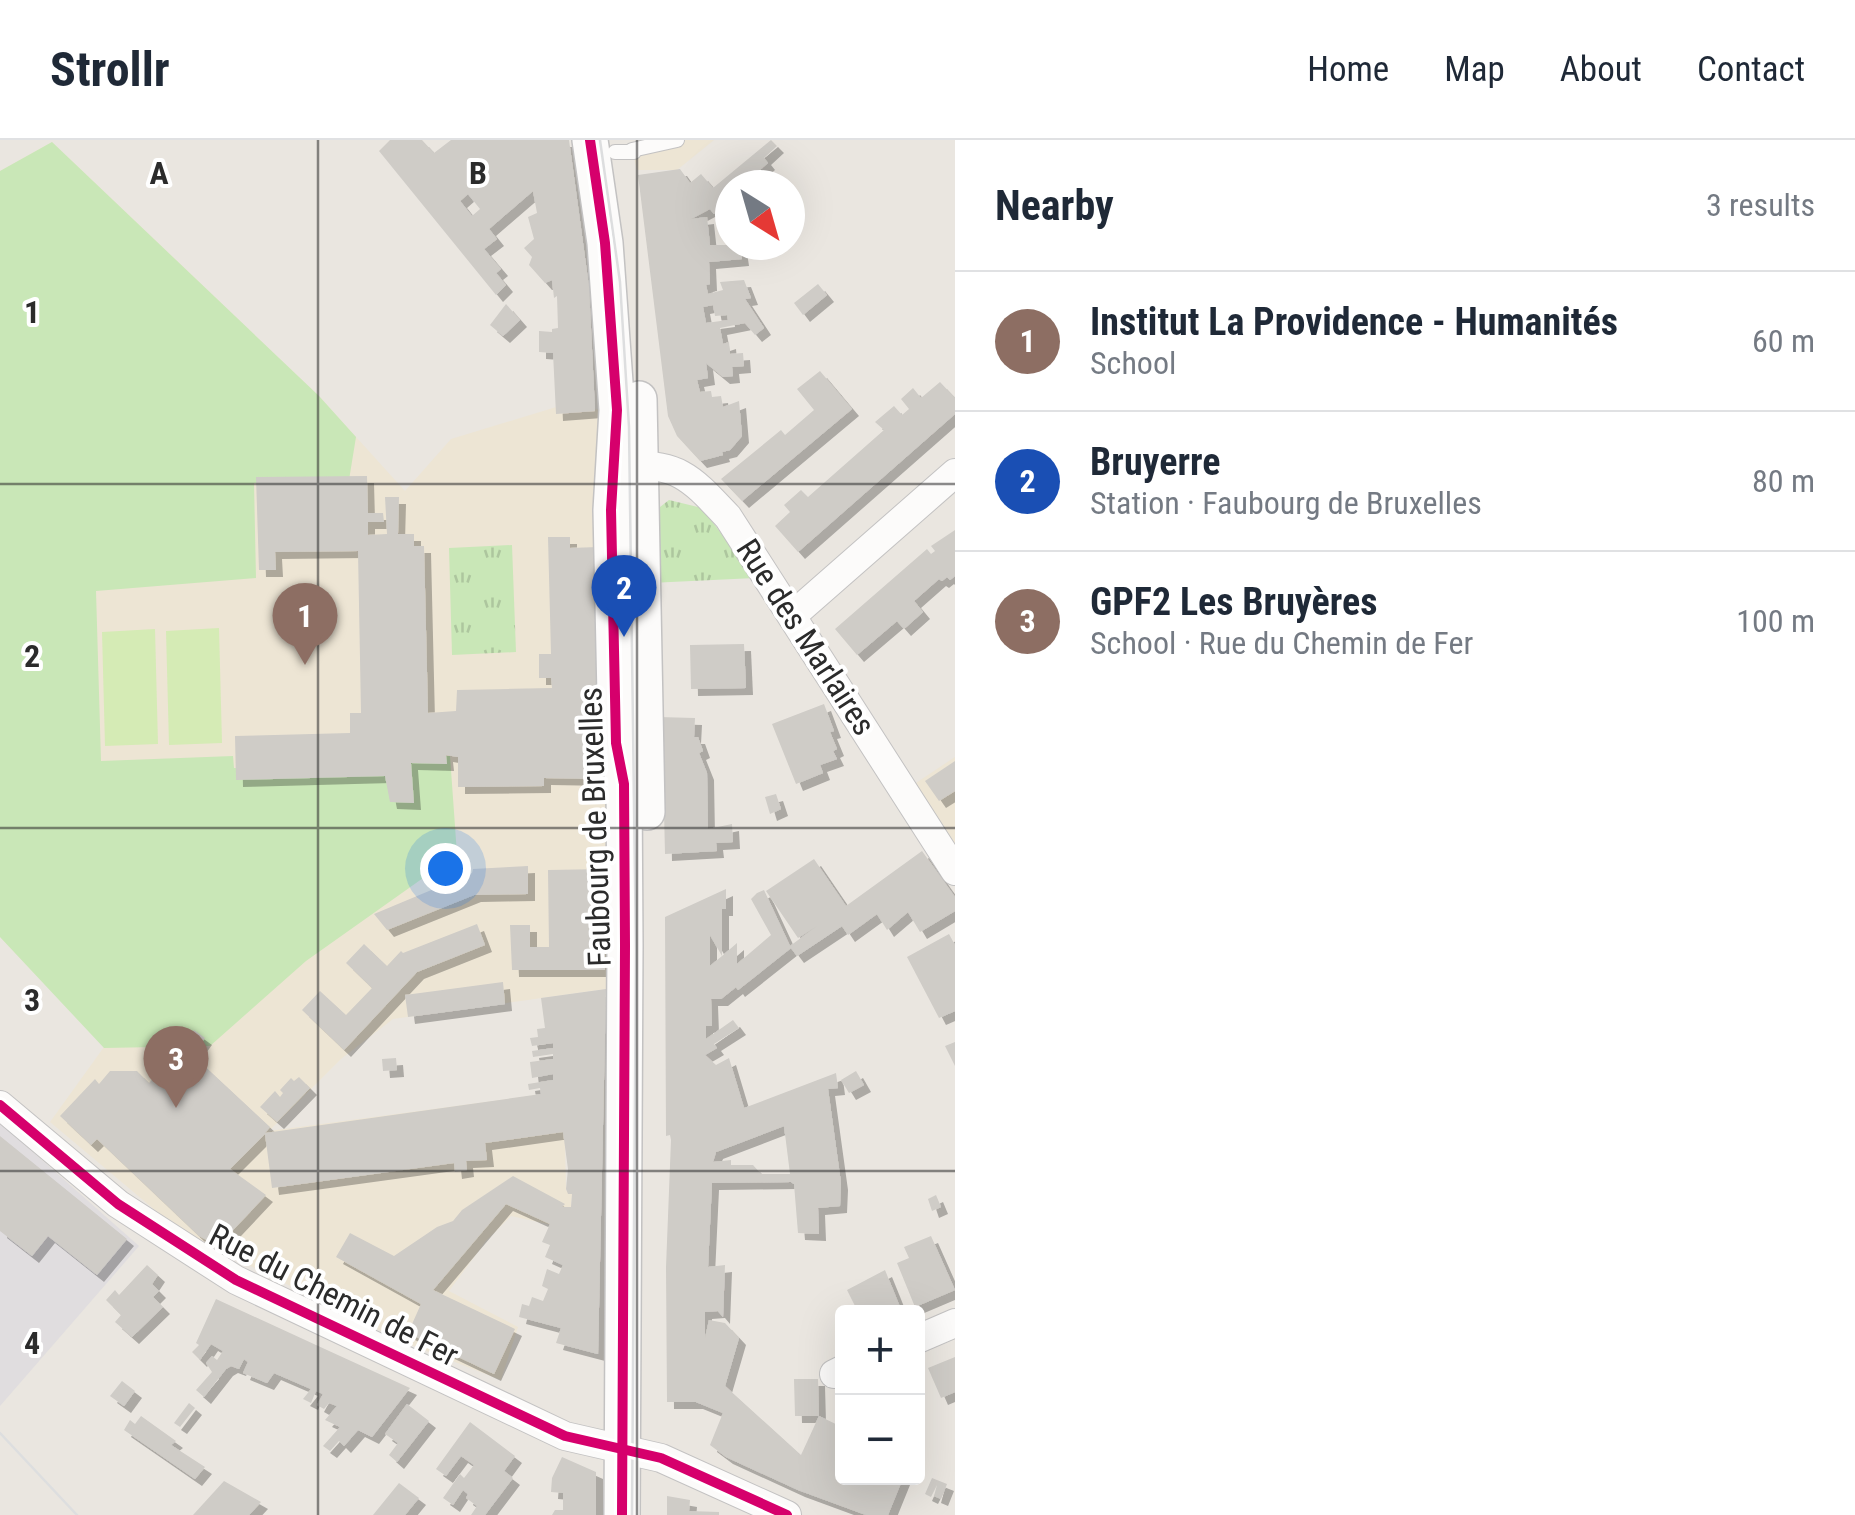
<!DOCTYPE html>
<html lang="en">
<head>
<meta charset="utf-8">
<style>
	:root { --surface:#fff; --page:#f6f6f7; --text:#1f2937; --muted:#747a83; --line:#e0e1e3; --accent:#ea580c }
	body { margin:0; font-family:"Roboto Condensed",sans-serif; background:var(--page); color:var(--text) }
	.controls { position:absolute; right:30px; bottom:30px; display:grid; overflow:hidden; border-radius:10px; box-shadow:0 10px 40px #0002 }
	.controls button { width:90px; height:90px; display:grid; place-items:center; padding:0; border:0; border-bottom:2px solid var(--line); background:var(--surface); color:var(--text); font:50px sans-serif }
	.compass { position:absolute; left:715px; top:30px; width:90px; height:90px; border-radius:50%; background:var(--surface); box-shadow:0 10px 40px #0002; rotate:143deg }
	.you { position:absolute; left:445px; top:728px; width:35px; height:35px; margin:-25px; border:8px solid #fff; border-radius:50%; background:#1a73e8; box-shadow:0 0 0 15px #1a73e833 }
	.badge { display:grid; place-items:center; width:65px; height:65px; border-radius:50%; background:var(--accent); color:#fff; font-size:32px; font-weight:700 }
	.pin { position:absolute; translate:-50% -82px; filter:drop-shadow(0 2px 5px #0008) }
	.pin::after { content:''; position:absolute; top:52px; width:35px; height:30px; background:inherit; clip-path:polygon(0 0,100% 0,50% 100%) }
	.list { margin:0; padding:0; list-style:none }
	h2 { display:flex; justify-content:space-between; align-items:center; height:130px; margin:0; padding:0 40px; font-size:42px }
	h2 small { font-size:32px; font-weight:400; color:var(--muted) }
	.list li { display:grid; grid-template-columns:65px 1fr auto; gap:30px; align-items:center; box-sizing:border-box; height:140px; padding:0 40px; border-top:2px solid var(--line) }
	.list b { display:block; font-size:38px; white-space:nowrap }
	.list p { margin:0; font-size:32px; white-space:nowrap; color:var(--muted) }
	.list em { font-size:32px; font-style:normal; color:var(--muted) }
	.map { position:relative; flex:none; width:955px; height:1375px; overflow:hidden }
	header { display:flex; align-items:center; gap:60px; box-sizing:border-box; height:140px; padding:0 50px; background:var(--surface); border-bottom:2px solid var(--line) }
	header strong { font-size:48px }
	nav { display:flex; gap:55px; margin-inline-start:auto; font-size:35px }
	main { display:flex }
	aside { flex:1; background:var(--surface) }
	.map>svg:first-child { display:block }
</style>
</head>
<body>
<header>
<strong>Strollr</strong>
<nav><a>Home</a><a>Map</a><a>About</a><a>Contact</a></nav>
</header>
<main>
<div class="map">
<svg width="955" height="1375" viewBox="0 0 955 1375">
	<defs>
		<pattern id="grass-tufts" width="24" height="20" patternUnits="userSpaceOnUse" patternTransform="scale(2.5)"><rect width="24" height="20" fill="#c9e7b7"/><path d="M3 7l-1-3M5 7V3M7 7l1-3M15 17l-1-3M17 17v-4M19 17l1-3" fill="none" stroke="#adc69e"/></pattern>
		<filter id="shadow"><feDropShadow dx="7" dy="7" stdDeviation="0" flood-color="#0004"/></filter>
	</defs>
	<rect width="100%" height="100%" fill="#eae6e0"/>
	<polygon fill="#e0dddf" points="0,983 139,1106 0,1266"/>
	<g fill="#ede5d4">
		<polygon points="644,0 714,0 677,30 637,30 632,10"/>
		<polygon points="52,2 319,256 405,351 451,299 566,264 612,272 610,698 606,849 393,879 341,919 269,991 604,946 602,1004 565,1004 566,1050 572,1054 571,1067 562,1067 552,1085 511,1076 486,1101 449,1151 518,1187 501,1240 401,1201 180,1091 50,982 104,907 0,797 0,31"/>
		<polygon points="955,617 955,719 913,645"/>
	</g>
	<g fill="url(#grass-tufts)">
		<polygon points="669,360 702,368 755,438 650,443 651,374"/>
		<polygon points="512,405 516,512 452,515 449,408"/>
	</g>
	<polygon fill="#c9e7b7" points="52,2 319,256 356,297 349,340 254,343 256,438 96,451 101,621 233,616 234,628 386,626 387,617 450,616 457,714 306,821 210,906 104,908 0,797 0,31"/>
	<g fill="#d5ebb5">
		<polygon points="219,488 222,603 169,605 166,491"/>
		<polygon points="155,489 158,604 105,606 102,492"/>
	</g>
	<g fill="#cfccc7" fill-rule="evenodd" filter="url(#shadow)">
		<path d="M390,0H422L434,13L451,0H569L589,147L595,271L556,274L553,213L539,212V191L552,192V189L558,188L557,156L554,158L552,140L545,143L529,125L532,117L524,108L534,99L528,77L537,73L533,51L489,89L497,99L484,109L501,129L496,133L506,145L496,155L379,11ZM468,54L480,69L472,76L460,61Z"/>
		<path d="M771,0L777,6L764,18L768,23L742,45H730V59L714,74L710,69L691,79L707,77L710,105H740L742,119L709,122L710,144L706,145L708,154L723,150L720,142L744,140L751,158L745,159L764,188L755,195L745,183L720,188L723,204L729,202L730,214L743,213L744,226L732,227L733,236L723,237L706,223L708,238L697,240L700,252L711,251L712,257L721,256L723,267L739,261L742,296L730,310L722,312L723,315L700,321L677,296L668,276L638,35L680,29L690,43L701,34L713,48ZM713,165L715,176L727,175L728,180L706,183L703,167Z"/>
		<polygon points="818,144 827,155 803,175 794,163"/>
		<polygon points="506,164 520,180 503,196 490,185"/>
		<polygon points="820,231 852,269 742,361 721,339 781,290 785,295 814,270 797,249"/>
		<polygon points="940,242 955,258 955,274 798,412 775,386 790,372 784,365 801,350 808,357 884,290 875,282 894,266 902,275 909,269 901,259 913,248 921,258"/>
		<polygon points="367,336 368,373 383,373 384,382 368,382 368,395 387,394 385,357 399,357 398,394 414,394 414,406 424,406 428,573 456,571 457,550 552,548 551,538 539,538 539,514 551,514 548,397 570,397 570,408 598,407 603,620 600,620 601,639 544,638 544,646 458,647 458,617 446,615 447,624 411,623 414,663 390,662 385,636 236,640 235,596 350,593 350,573 361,573 358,411 275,412 276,430 259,430 256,337"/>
		<polygon points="955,390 955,436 950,440 947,437 942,441 939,439 914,461 923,472 904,489 897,481 857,515 835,489 927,409 931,414 935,411 931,406"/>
		<polygon points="744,504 746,548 691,549 690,505"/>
		<polygon points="824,564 834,591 830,592 837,609 833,611 837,619 820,625 823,633 796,644 772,584"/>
		<polygon points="658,577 695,578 694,597 698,597 703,611 699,613 707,633 708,689 732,684 733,702 716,703 717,711 665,714 663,628"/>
		<polygon points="955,621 955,651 939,661 925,641"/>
		<polygon points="776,654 781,669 770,674 765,657"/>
		<path d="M922,711L955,757V771L920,792L908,772L887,790L877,774L848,795L842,786L797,816L791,808L738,850L736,847L721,859H711L712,886H706V899L733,880L739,888L714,904L717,908L705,915L716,925L729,918L744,968L836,933L838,948L828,949L841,1043L840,1066L818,1068L819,1094L798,1093L794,1044L791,1042L712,1043L708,1127L725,1125L723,1177L718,1171L705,1172V1198L709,1180L725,1183L739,1198L725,1246L801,1315L819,1276H795L794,1239H818L819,1276L842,1287V1338H903L888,1375H866L798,1350L726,1317L710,1305L723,1273L696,1262H667L666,1127L671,1000L670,995L666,996L665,777L726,749V769H722V816L737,803V824L771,795L751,759L757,753L764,750L790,806L817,786L798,798L766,751L814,719L846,766ZM710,795L722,816L710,826ZM784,986L790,1034H761L753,1025H731V1020L713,1022L716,1012Z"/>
		<polygon points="528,726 528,754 474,755 387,790 374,774 472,733 473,729"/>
		<polygon points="605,729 605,830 512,830 510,785 530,785 530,807 549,807 548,730"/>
		<polygon points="477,784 485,805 417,832 344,910 302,870 320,851 346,875 372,848 346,823 364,804 387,826 401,811 403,813"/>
		<polygon points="949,794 955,805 955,871 939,878 907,817"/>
		<polygon points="503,842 505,864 408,877 405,855"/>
		<polygon points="606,849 598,1214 556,1203 561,1188 519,1177 522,1164 529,1166 532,1157 543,1161 548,1149 542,1146 547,1129 559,1134 563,1125 545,1117 550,1105 542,1102 550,1084 506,1064 433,1150 515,1189 494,1234 408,1193 421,1164 336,1117 350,1093 394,1116 437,1087 453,1081 462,1070 513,1036 565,1064 562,1067 571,1067 572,1054 568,1054 566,1049 568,1029 563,992 485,1003 487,1020 466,1021 467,1030 455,1032 454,1023 272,1048 265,994 230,1029 266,1055 218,1106 199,1096 97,999 91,1005 60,976 95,939 99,944 110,931 137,931 149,943 183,906 270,987 265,993 541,954 540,948 529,950 528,944 553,940 553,934 532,938 530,922 553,919 553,914 533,917 532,911 553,908 553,903 532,906 530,898 538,897 537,889 545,888 541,858"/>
		<polygon points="194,890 205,898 199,906 188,898"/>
		<polygon points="955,902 955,926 945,906"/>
		<polygon points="396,918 397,930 383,931 382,919"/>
		<polygon points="856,931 864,945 849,953 841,940"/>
		<polygon points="299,937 310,948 277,982 260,967 275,951 280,957 283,953 280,950 291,938 294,941"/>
		<polygon points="0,996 127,1099 97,1135 48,1096 32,1116 0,1091"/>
		<polygon points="936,1055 941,1067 932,1071 928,1059"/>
		<polygon points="931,1096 955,1150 915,1167 897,1123 909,1118 904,1107"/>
		<polygon points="147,1125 158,1135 152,1144 159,1151 153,1157 163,1167 132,1197 115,1182 121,1175 106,1160 115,1150 119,1155"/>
		<polygon points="885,1130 902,1172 858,1172 847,1150"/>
		<polygon points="216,1159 316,1205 410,1248 372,1297 358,1290 344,1306 339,1301 330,1311 323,1306 340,1287 325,1280 337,1266 329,1263 324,1269 317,1265 323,1254 316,1251 311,1263 303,1259 311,1249 274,1233 267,1243 243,1233 248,1222 244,1219 239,1229 231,1226 226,1229 204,1257 196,1250 212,1232 206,1223 212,1216 217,1220 223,1211 211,1204 200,1220 192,1212 199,1205 196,1203"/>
		<polygon points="955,1217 955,1252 941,1258 928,1228"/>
		<polygon points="122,1241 135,1251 124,1266 110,1256"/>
		<polygon points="189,1263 195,1268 180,1287 174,1283"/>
		<polygon points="407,1264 429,1281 397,1322 389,1315 398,1303 385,1294"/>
		<polygon points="141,1276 176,1301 171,1305 205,1327 195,1339 124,1290 130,1280 135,1284"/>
		<polygon points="470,1282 515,1316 504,1331 513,1338 485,1375 471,1375 477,1366 466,1358 468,1354 463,1350 453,1365 443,1358 460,1334 464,1338 474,1325 461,1316 446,1336 436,1329"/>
		<polygon points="562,1317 596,1332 596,1375 552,1375 555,1370 563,1370 563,1353 551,1352 552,1338"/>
		<polygon points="932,1338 947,1344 941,1359 934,1356 937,1345 931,1357 925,1354"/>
		<polygon points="224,1341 261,1362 249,1375 193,1375"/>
		<polygon points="399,1343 419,1358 405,1375 373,1375"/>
		<polygon points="667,1356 690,1360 689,1371 719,1372 719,1375 667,1375"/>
	</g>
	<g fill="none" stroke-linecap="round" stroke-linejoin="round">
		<g stroke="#c3c2c2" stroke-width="16">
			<polyline id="service" points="615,12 634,12 632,10 677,0"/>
		</g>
		<g stroke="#c3c2c2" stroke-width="30">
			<g id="minor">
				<path d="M624,325C680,323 692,339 728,377L955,731"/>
				<polyline points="793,475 955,333"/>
				<polyline points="0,965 118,1064 236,1140 565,1296 661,1318 787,1375"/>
				<polyline points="918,1199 955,1183"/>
				<polyline points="834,1234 842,1230"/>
			</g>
		</g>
		<g stroke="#c3c2c2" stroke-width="38">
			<g id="tertiary">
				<polyline points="590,0 605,103 617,270 611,370 616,603 624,644 625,806 622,1375"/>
				<polyline points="639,259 647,672"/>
			</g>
		</g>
		<use href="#service" stroke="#fcfbfa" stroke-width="14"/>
		<use href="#minor" stroke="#fcfbfa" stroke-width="28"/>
		<use href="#tertiary" stroke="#fcfbfa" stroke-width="35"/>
		<g stroke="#dddedf" stroke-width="2.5">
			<polyline points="600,0 620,142 629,287 636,811 632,1375"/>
			<polyline points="0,1293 77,1375"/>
		</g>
		<g stroke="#fff" stroke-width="16">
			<g id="cycleway">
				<polyline points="590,0 605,103 617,270 611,370 616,603 624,644 625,806 622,1375"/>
				<polyline points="0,965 118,1064 236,1140 565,1296 661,1318 787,1375"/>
			</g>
		</g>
		<use href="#cycleway" stroke="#d6006c" stroke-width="10"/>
	</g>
	<path fill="none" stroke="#2b2b2b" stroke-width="2.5" stroke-opacity="0.55" d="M318,0V1375M637,0V1375M0,344H955M0,688H955M0,1031H955"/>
	<g text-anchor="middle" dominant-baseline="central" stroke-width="8" stroke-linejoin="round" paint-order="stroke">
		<g font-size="32" fill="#2b2b2b" stroke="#fff">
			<text transform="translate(806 497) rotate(57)">Rue des Marlaires</text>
			<text transform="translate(595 687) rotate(-92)">Faubourg de Bruxelles</text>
			<text transform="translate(334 1155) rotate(27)">Rue du Chemin de Fer</text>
		</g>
	</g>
	<g font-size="32" text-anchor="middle" font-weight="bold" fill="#2b2b2b" stroke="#fff" stroke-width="8" stroke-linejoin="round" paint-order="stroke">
		<text x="159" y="44">A</text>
		<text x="478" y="44">B</text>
		<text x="32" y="183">1</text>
		<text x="32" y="527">2</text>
		<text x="32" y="871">3</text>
		<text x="32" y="1214">4</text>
	</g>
</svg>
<div class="controls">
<button>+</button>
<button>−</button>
</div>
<svg class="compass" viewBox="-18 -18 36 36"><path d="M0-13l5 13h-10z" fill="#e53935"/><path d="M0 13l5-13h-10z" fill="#747a83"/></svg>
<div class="you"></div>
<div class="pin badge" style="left:305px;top:525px;background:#8d6e63">1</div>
<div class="pin badge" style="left:624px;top:497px;background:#1a4fb4">2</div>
<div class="pin badge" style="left:176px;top:968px;background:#8d6e63">3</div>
</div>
<aside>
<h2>Nearby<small>3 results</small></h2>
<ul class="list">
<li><span class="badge" style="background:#8d6e63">1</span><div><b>Institut La Providence - Humanités</b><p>School</p></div><em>60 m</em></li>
<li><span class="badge" style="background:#1a4fb4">2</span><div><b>Bruyerre</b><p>Station · Faubourg de Bruxelles</p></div><em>80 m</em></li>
<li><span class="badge" style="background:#8d6e63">3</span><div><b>GPF2 Les Bruyères</b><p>School · Rue du Chemin de Fer</p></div><em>100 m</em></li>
</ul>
</aside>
</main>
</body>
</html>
